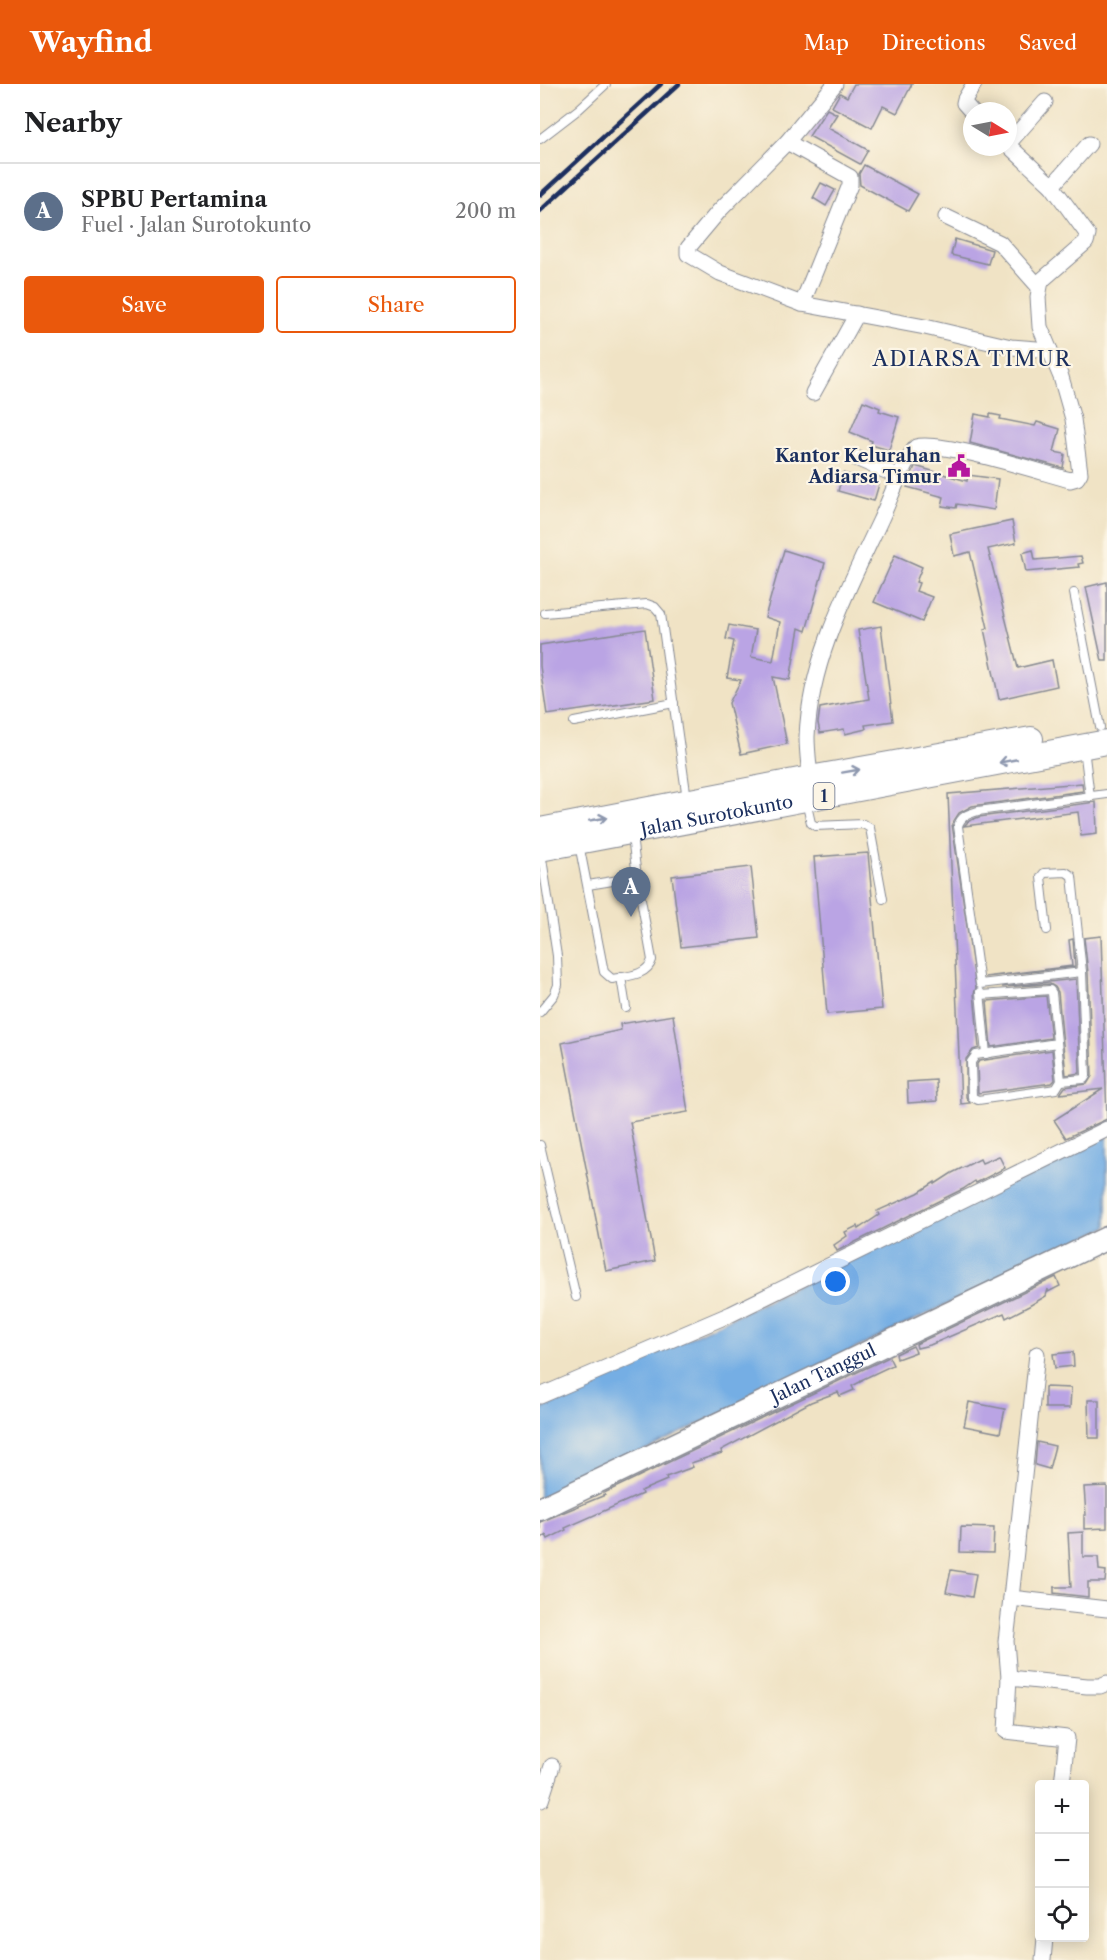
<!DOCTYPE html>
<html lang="en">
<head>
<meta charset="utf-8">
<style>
	:root { --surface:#fff; --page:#f6f6f6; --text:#202124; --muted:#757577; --line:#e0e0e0; --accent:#ea580c }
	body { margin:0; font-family:"Libre Caslon Text",serif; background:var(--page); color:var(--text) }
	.controls { position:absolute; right:18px; bottom:18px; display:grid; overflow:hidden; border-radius:6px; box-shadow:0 3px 15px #0003 }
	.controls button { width:54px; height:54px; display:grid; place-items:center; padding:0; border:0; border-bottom:2px solid var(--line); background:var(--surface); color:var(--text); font:30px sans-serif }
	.compass { position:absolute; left:423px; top:18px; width:54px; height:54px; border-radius:50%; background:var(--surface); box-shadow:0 3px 15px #0003; rotate:100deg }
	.you { position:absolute; left:296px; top:1198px; width:21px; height:21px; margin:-15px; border:4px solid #fff; border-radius:50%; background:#1a73e8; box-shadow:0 0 0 9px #1a73e833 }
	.badge { display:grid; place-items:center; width:39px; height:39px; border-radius:50%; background:var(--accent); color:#fff; font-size:20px; font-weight:700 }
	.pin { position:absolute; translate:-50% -50px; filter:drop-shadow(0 2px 3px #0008) }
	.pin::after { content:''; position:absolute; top:32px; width:21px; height:18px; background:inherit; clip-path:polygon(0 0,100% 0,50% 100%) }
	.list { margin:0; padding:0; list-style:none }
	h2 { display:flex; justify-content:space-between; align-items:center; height:78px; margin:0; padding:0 24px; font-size:26px }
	h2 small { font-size:20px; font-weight:400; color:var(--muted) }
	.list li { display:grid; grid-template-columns:39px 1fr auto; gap:18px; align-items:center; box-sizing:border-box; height:96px; padding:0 24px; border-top:2px solid var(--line) }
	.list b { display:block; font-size:22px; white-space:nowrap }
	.list p { margin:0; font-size:20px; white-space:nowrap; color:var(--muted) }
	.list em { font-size:20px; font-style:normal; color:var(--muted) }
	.actions { display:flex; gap:12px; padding:18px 24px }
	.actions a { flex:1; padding:14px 0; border:2px solid var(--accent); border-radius:6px; text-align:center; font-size:21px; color:var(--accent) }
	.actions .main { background:var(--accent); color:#fff }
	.icon { flex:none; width:33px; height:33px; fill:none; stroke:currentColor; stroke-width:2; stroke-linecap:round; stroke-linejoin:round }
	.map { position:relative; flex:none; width:567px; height:1876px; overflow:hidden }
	header { display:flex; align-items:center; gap:36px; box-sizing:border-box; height:84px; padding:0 30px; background:var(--accent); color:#fff }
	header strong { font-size:28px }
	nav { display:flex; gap:33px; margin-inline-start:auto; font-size:21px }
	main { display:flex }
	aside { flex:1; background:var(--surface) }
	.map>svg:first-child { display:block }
</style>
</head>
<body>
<header>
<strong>Wayfind</strong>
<nav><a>Map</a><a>Directions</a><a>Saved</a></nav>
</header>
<main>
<aside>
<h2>Nearby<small></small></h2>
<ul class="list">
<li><span class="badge" style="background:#5c6f8a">A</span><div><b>SPBU Pertamina</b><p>Fuel · Jalan Surotokunto</p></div><em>200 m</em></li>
</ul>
<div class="actions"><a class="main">Save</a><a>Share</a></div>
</aside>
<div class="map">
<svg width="567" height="1876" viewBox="0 0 567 1876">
	<rect width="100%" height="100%" fill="#fcf5e5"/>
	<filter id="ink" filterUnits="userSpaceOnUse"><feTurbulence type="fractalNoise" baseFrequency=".0167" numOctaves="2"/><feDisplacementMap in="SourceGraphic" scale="12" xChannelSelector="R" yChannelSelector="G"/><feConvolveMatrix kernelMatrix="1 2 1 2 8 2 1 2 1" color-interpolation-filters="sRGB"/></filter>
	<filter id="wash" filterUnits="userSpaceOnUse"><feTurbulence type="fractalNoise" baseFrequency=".008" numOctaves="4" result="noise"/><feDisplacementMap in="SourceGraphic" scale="24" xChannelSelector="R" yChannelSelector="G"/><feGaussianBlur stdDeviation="1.35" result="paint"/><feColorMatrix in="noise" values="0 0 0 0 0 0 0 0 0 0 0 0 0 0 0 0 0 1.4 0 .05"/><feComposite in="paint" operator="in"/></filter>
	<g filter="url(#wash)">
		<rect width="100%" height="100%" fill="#f0e3c5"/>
		<polygon fill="#74aee4" stroke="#486ea1" stroke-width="1.5" points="567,1052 567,1143 0,1417 0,1326"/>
		<g id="blocks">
			<g fill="#baa4e4">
				<polygon points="314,0 372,0 357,29 343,22 332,44 292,23 300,9 307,13"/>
				<polygon points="287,25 297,30 288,44 328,66 320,80 269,52"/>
				<polygon points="324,81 378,110 368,127 320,101 319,90"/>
				<polygon points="281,99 295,106 286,122 273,114"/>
				<polygon points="415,155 452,166 448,180 411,171"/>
				<polygon points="323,317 340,324 339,327 359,333 349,366 331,361 332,357 310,348"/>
				<polygon points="435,330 450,333 450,330 461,332 460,335 495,342 497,338 520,345 514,368 525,370 523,384 430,359"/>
				<polygon points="375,382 427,397 428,391 458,395 454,426 417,420 416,424 402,422 404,413 367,403"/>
				<polygon points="303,389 339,400 334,417 298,407"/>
				<polygon points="472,437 476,459 448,465 478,584 512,576 517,602 459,615 444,545 448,544 430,468 414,472 410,450"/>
				<polygon points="244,466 285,479 266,547 259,544 250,596 233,593 247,660 201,670 189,619 201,596 187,594 194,557 186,555 189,541 216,546 211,573 233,577 240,538 225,533"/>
				<polygon points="493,466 495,476 541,472 543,479 538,480 539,483 486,488 482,469"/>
				<polygon points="355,471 382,483 376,498 379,499 376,507 392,513 382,538 334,518"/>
				<polygon points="567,498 567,577 562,577 546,503"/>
				<polygon points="341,542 353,637 325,641 326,645 305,650 304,645 280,649 278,639 280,624 329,615 318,546"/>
				<polygon points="105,545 115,615 7,631 0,582 0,561"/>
				<polygon points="542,699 543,707 432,722 419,729 412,740 436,904 434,909 439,964 433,966 426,975 426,1013 430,1019 421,1020 408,710"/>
				<polygon points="556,718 557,750 541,752 538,728 424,742 429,737 439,733"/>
				<polygon points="328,769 342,925 287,930 274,773"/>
				<polygon points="211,783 219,854 141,863 132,792"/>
				<polygon points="561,852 567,1035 526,1054 514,1036 563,1005 520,1010 525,1003 547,1000 552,992 548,888 544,854"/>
				<polygon points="533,855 535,883 445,893 532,882 529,856"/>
				<polygon points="536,895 540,989 526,991 518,908 515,903 510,900 462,903"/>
				<polygon points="506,912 511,954 451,963 447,917"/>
				<polygon points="133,931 148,1028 90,1038 115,1177 66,1187 22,959 81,946 80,940"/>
				<polygon points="512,966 515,996 512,999 438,1009 437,980 439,977"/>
				<polygon points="396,996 397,1017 368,1019 367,998"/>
				<polygon points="459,1072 465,1084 436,1099 435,1097 423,1105 297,1167 294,1161 307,1152 305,1148 317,1142 318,1145 339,1131 337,1127 378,1109 395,1098 395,1100 412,1089 440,1075 442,1079"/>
				<polygon points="516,1193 520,1202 508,1208 508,1205 506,1212 489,1222 466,1234 464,1229 390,1261 377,1264 376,1260"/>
				<polygon points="373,1262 376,1268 357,1275 356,1270"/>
				<polygon points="533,1268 534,1282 515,1284 513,1270"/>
				<polygon points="349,1273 353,1281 321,1296 322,1297 312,1302 314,1306 300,1312 298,1308 271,1318 181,1366 182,1369 151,1379 153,1383 126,1393 127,1396 101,1407 102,1410 25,1444 26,1446 8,1455 6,1451 0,1455 0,1438 65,1411 64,1409"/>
				<polygon points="505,1303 531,1304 530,1324 505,1324"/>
				<polygon points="548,1316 559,1316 559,1354 549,1354"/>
				<polygon points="429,1318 465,1325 460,1349 424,1342"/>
				<polygon points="497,1358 515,1362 509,1385 495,1381"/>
				<polygon points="567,1402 567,1444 544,1445 544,1431 546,1431 544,1403"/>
				<polygon points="421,1443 454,1444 453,1469 420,1468"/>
				<polygon points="543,1448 543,1473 558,1473 559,1486 566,1487 565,1498 548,1498 548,1513 514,1509 514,1503 531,1503 528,1449"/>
				<polygon points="411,1486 436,1490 432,1513 406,1508"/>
			</g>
		</g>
	</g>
	<g filter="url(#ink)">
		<use href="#blocks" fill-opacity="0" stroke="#868992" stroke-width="1.5"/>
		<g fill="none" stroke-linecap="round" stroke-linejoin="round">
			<g stroke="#868992" stroke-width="10">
				<g id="lane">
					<polyline points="0,55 39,25 66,0"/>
					<polyline points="534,509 560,643"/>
					<polyline points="5,529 107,520 115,523 121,530 147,715"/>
					<polyline points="34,638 134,619"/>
					<polyline points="544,664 550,713"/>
					<polyline points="266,717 271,739 275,742 323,740 330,744 343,815"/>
					<path d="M39,760L64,888L72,895C87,892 107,892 112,876L97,793L92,752"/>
					<polyline points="48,801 97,793"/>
					<path d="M507,846L501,793L504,789L526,788L532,792L542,888L440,900L418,742C421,732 428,730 438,727L567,710"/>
					<polyline points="81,893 86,924"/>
					<polyline points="440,908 446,970"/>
					<polyline points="441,911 510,906 512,909 521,997 516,1005 438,1016 432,1013 431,978 436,971 517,959"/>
					<polyline points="0,928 14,911 18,901 17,872 1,768"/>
					<polyline points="521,997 544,995 546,992 542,888"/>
					<polyline points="0,1061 36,1213"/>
				</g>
			</g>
			<g stroke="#868992" stroke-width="17">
				<g id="street">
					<polyline points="295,0 247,58 179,127 148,164 148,170 180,189 262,220 385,243 471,263 510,266"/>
					<polyline points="432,28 424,19 425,15 434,0"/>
					<polyline points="247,58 310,93 310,101 262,220"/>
					<polyline points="468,60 505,18"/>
					<polyline points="512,102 549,60"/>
					<polyline points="406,133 460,159 499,203"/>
					<polyline points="273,309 317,230"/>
					<polyline points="316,374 360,393"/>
					<path d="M270,694C269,681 267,667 267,653C270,576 308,505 340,437C351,414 360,384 376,363C400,356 500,388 530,396L537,394L540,389L533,335L521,293L500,243L498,213L501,197L546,158L548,151L512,102L468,61"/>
					<polyline points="497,1270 471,1514 567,1525"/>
					<polyline points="0,1312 191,1230 567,1045"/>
					<polyline points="471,1514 466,1557 469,1594 547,1602 560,1602 567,1599"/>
					<polyline points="469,1594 466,1647 527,1654 522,1700"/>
					<polyline points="1,1716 12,1682"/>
					<polyline points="503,1876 505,1854"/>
				</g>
			</g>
			<g stroke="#868992" stroke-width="25">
				<g id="secondary">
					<path id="s1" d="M0,1425L567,1154"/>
				</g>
			</g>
			<g stroke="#868992" stroke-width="26">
				<g id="primary">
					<polyline points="0,746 270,694 491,655"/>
					<path id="s2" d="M0,765L567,658"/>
				</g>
			</g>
			<use href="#lane" stroke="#fff" stroke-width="8"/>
			<use href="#street" stroke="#fff" stroke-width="15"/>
			<use href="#secondary" stroke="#fff" stroke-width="22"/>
			<use href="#primary" stroke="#fff" stroke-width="24"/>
			<g stroke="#1b2f5e" stroke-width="4.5">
				<polyline points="0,111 121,0"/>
				<polyline points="0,127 139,0"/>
			</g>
		</g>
		<defs><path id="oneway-shaft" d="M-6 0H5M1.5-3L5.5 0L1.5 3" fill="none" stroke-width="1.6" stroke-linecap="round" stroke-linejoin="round" transform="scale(1.5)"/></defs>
		<g stroke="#8d97ae">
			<use href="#oneway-shaft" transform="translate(468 677) rotate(169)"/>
			<use href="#oneway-shaft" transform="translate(311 687) rotate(-10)"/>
			<use href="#oneway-shaft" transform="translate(58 735) rotate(-10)"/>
		</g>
	</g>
	<defs>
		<g id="civic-bare" transform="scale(1.8)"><path d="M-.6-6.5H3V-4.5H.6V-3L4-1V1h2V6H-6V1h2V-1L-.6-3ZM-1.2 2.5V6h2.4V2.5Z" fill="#b5179e" stroke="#fcf5e5" stroke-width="2.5" paint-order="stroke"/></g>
	</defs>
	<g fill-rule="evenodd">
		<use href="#civic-bare" x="419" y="382"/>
	</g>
	<g text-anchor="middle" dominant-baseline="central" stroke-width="4.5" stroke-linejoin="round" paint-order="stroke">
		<rect fill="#fcf5e5" stroke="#5e6a86" stroke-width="1.5" x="273.5" y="699" width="21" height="26" rx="4.5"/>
		<g font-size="16" font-weight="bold" fill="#1b2f5e">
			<text x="284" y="712">1</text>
		</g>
		<g font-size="18" font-weight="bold" fill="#1b2f5e" stroke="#fcf5e5" text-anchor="end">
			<text x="401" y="372">Kantor Kelurahan<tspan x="401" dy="21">Adiarsa Timur</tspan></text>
		</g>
		<g font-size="18" fill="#1b2f5e" stroke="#fcf5e5">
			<text stroke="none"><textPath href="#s2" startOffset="180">Jalan Surotokunto</textPath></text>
			<text stroke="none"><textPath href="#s1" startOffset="314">Jalan Tanggul</textPath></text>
		</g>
		<g font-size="21" letter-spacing="1.5" fill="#1b2f5e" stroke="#fcf5e5">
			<text x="432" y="274">ADIARSA TIMUR</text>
		</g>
	</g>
</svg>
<div class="controls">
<button>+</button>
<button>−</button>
<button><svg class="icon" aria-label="locate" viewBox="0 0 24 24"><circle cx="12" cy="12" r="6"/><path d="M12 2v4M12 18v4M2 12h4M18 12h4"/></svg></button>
</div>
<svg class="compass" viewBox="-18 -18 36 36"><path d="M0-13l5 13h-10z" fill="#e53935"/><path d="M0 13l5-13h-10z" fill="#757577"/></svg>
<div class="you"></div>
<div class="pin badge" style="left:91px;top:833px;background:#5c6f8a">A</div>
</div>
</main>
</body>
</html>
